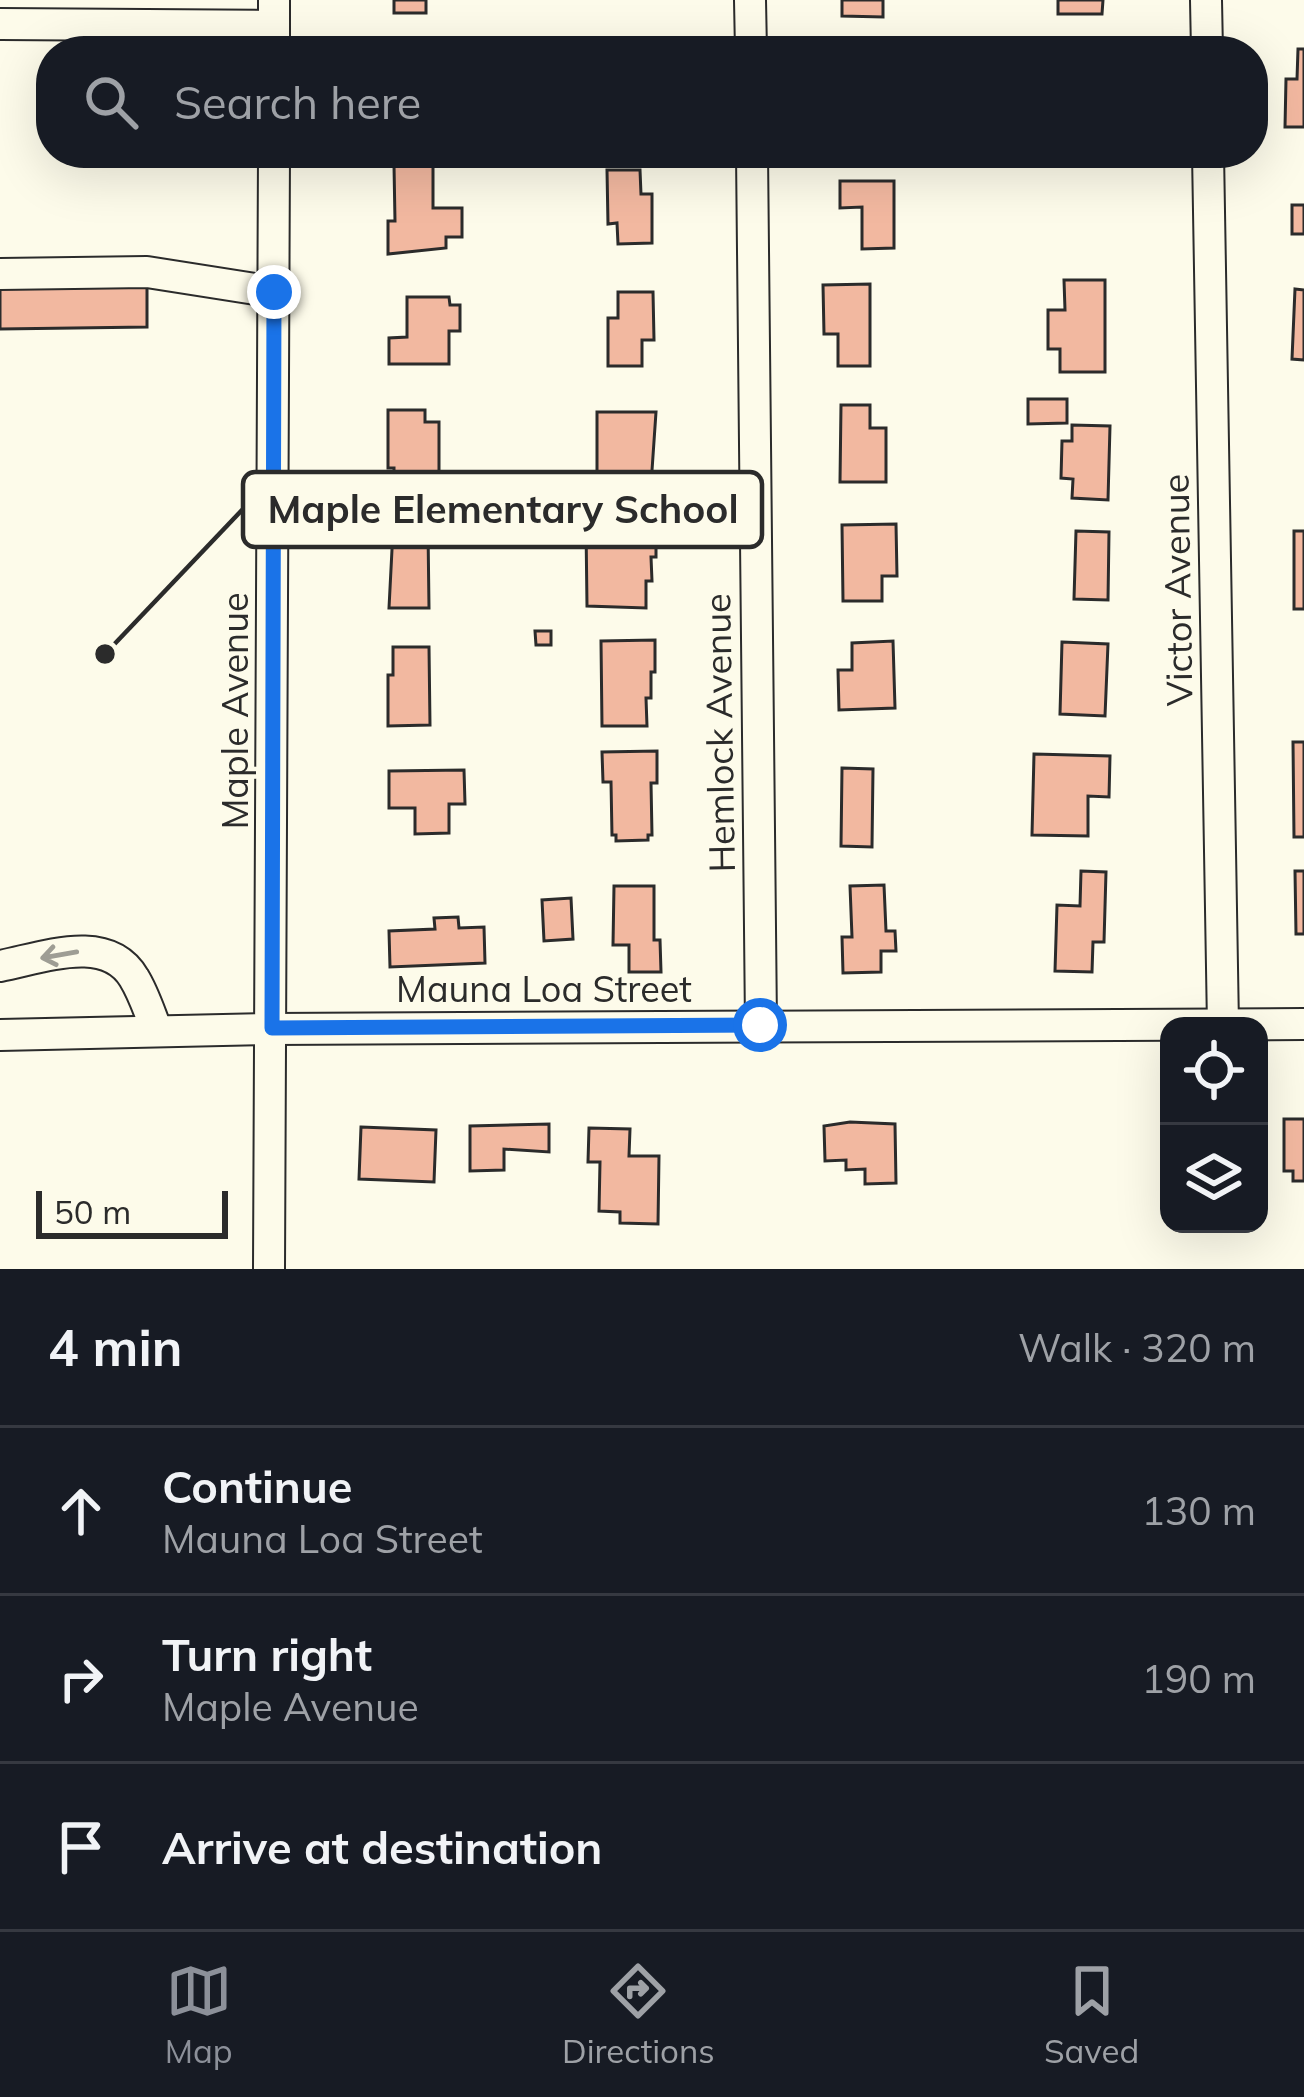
<!DOCTYPE html>
<html lang="en">
<head>
<meta charset="utf-8">
<style>
	:root { --surface:#171b24; --page:#242831; --text:#f1f3f6; --muted:#9ea1a6; --line:#363941; --accent:#8c9099 }
	body { margin:0; font-family:Mulish,sans-serif; background:var(--page); color:var(--text) }
	.controls { position:absolute; right:36px; bottom:36px; display:grid; overflow:hidden; border-radius:24px; box-shadow:0 12px 48px #0002 }
	.controls button { width:108px; height:108px; display:grid; place-items:center; padding:0; border:0; border-bottom:3px solid var(--line); background:var(--surface); color:var(--text); font:60px sans-serif }
	.scale { position:absolute; left:36px; bottom:30px; width:192px; box-sizing:border-box; padding-left:12px; border:6px solid #2b2b2b; border-top:0; font-size:33px; line-height:42px; white-space:nowrap; color:#2b2b2b; -webkit-text-stroke:9px #fdfbea; paint-order:stroke }
	.stop { position:absolute; width:36px; height:36px; margin:-27px; border:9px solid #1a73e8; border-radius:50%; background:#fff }
	.stop.end { background:#1a73e8; border-color:#fff; box-shadow:0 3px 12px #0008 }
	.list { margin:0; padding:0; list-style:none }
	h2 { display:flex; justify-content:space-between; align-items:center; height:156px; margin:0; padding:0 48px; font-size:51px }
	h2 small { font-size:39px; font-weight:400; color:var(--muted) }
	.list li { display:grid; grid-template-columns:78px 1fr auto; gap:36px; align-items:center; box-sizing:border-box; height:168px; padding:0 48px; border-top:3px solid var(--line) }
	.list b { display:block; font-size:45px; white-space:nowrap }
	.list p { margin:0; font-size:39px; white-space:nowrap; color:var(--muted) }
	.list em { font-size:39px; font-style:normal; color:var(--muted) }
	.icon { flex:none; width:66px; height:66px; fill:none; stroke:currentColor; stroke-width:2; stroke-linecap:round; stroke-linejoin:round }
	.map { position:relative; flex:none; width:1304px; height:1269px; overflow:hidden }
	.search { position:absolute; background:var(--surface); box-shadow:0 12px 48px #0002; left:36px; right:36px; top:36px; height:132px; display:flex; align-items:center; gap:30px; box-sizing:border-box; padding:0 42px; border-radius:48px; color:var(--muted); font-size:45px }
	.sheet { height:660px; background:var(--surface) }
	nav { display:flex; justify-content:space-around; align-items:center; box-sizing:border-box; height:168px; border-top:3px solid var(--line); background:var(--surface); font-size:33px; color:var(--muted) }
	nav a { display:grid; justify-items:center; gap:6px }
	nav .on { color:var(--accent) }
	.map>svg:first-child { display:block }
</style>
</head>
<body>
<div class="map">
<svg width="1304" height="1269" viewBox="0 0 1304 1269">
	<rect width="100%" height="100%" fill="#fdfbea"/>
	<g fill="#f2b8a0" stroke="#2b2b2b" stroke-width="3">
		<rect x="394" y="0" width="32" height="13"/>
		<polygon points="842,0 883,0 883,17 842,16"/>
		<polygon points="1058,0 1103,0 1102,14 1058,14"/>
		<polygon points="1102,46 1102,51 1063,51 1063,47"/>
		<rect x="841" y="48" width="41" height="3"/>
		<polygon points="1298,49 1304,49 1304,127 1285,127 1286,79 1297,79"/>
		<polygon points="433,164 433,208 462,208 462,237 446,237 446,248 388,254 388,221 395,221 394,165"/>
		<polygon points="607,170 640,170 641,194 652,194 652,243 618,244 617,223 608,224"/>
		<polygon points="840,181 894,181 894,248 862,249 862,207 840,208"/>
		<rect x="1292" y="205" width="12" height="29"/>
		<polygon points="1064,280 1105,280 1105,372 1060,372 1060,349 1048,349 1048,310 1065,310"/>
		<polygon points="147,282 147,327 0,329 0,285"/>
		<polygon points="870,284 870,366 838,366 838,334 824,334 823,285"/>
		<polygon points="1295,289 1304,290 1304,360 1292,359"/>
		<polygon points="618,292 653,292 654,340 642,340 642,366 608,366 608,318 618,318"/>
		<polygon points="407,297 449,297 450,305 460,305 460,331 449,331 449,364 389,364 389,338 407,337"/>
		<polygon points="1028,399 1067,399 1067,423 1028,424"/>
		<polygon points="841,405 870,405 870,428 886,428 886,482 840,482"/>
		<polygon points="388,410 425,410 425,422 439,422 439,491 394,491 394,468 388,468"/>
		<polygon points="597,412 656,412 651,485 597,485"/>
		<polygon points="1072,425 1110,426 1108,500 1072,498 1073,479 1061,478 1062,441 1072,441"/>
		<polygon points="656,524 656,557 651,557 652,581 646,581 646,608 587,606 586,527"/>
		<polygon points="896,524 897,576 882,576 882,601 843,601 842,525"/>
		<polygon points="393,530 428,530 429,608 389,608"/>
		<polygon points="1076,531 1109,532 1108,600 1074,599"/>
		<rect x="1294" y="531" width="10" height="78"/>
		<polygon points="535,631 551,631 551,645 536,645"/>
		<polygon points="655,640 655,672 651,672 651,698 646,698 647,726 602,726 601,641"/>
		<polygon points="893,641 895,708 839,710 838,670 852,670 852,643"/>
		<polygon points="1062,642 1108,644 1105,716 1060,714"/>
		<polygon points="393,647 429,647 430,725 388,726 388,675 393,675"/>
		<polygon points="1293,742 1304,742 1304,837 1294,837"/>
		<polygon points="657,751 657,783 651,783 652,835 648,835 648,840 616,841 616,835 612,835 611,782 603,782 602,752"/>
		<polygon points="1034,754 1110,756 1109,797 1088,796 1088,836 1032,835"/>
		<polygon points="842,768 873,769 872,847 841,846"/>
		<polygon points="464,770 465,804 449,804 449,833 415,834 415,808 389,808 389,771"/>
		<polygon points="1081,871 1106,872 1104,942 1093,942 1092,972 1055,971 1057,905 1080,906"/>
		<polygon points="1295,871 1304,871 1304,934 1296,934"/>
		<polygon points="884,885 886,931 895,931 896,951 881,951 881,972 843,973 842,937 852,937 850,886"/>
		<polygon points="614,886 654,886 654,940 660,940 661,972 629,972 629,945 613,945"/>
		<polygon points="571,898 573,939 544,941 542,900"/>
		<polygon points="458,917 459,928 484,927 485,963 390,967 389,931 435,929 434,918"/>
		<polygon points="1284,1119 1304,1119 1304,1181 1293,1181 1293,1171 1284,1171"/>
		<polygon points="850,1122 895,1124 896,1183 865,1184 865,1169 846,1170 846,1160 825,1161 824,1126"/>
		<polygon points="549,1124 549,1152 504,1149 504,1170 470,1171 470,1126"/>
		<polygon points="361,1127 436,1130 434,1182 359,1179"/>
		<polygon points="589,1128 630,1129 629,1156 659,1156 658,1224 620,1223 620,1212 599,1211 600,1162 588,1162"/>
	</g>
	<g fill="none" stroke-linecap="round" stroke-linejoin="round">
		<g stroke="#2b2b2b" stroke-width="34">
			<g id="minor">
				<polyline points="274,0 274,51"/>
				<polyline points="750,0 751,51"/>
				<polyline points="1206,0 1207,51"/>
				<polyline points="0,24 274,26"/>
				<polyline points="752,153 761,1025"/>
				<polyline points="1208,153 1223,1025"/>
				<polyline points="0,274 147,272 274,292"/>
				<path d="M0,966C42,958 107,932 134,978C144,994 150,1014 157,1031"/>
				<polyline points="0,1035 272,1029 1304,1024"/>
				<polyline points="269,1269 274,153"/>
			</g>
		</g>
		<use href="#minor" stroke="#fdfbea" stroke-width="30"/>
	</g>
	<defs><path id="oneway-shaft" d="M-6 0H5M1.5-3L5.5 0L1.5 3" fill="none" stroke-width="1.6" stroke-linecap="round" stroke-linejoin="round" transform="scale(3)"/></defs>
	<use stroke="#9e9d94" href="#oneway-shaft" transform="translate(59 955) rotate(170)"/>
	<g fill="none" stroke-linecap="round" stroke-linejoin="round">
		<polyline stroke="#1a73e8" stroke-width="15" points="274,292 272,1028 760,1025"/>
	</g>
	<g text-anchor="middle" dominant-baseline="central" stroke-width="9" stroke-linejoin="round" paint-order="stroke">
		<g font-size="36" fill="#2b2b2b" stroke="#fdfbea">
			<text transform="translate(1177 590) rotate(-91)">Victor Avenue</text>
			<text transform="translate(234 711) rotate(-90)">Maple Avenue</text>
			<text transform="translate(719 733) rotate(-91)">Hemlock Avenue</text>
			<text x="544" y="988">Mauna Loa Street</text>
		</g>
	</g>
	<path fill="none" stroke="#2b2b2b" stroke-width="4.5" d="M105 654L243 509"/>
	<circle fill="#2b2b2b" stroke="#fdfbea" stroke-width="4.5" cx="105" cy="654" r="12"/>
	<rect fill="#fdfbea" stroke="#2b2b2b" stroke-width="4.5" x="243" y="472" width="519" height="75" rx="12"/>
	<g font-size="39" text-anchor="middle" font-weight="bold" fill="#2b2b2b">
		<text x="503" y="523">Maple Elementary School</text>
	</g>
</svg>
<div class="controls">
<button><svg class="icon" aria-label="locate" viewBox="0 0 24 24"><circle cx="12" cy="12" r="6"/><path d="M12 2v4M12 18v4M2 12h4M18 12h4"/></svg></button>
<button><svg class="icon" aria-label="layers" viewBox="0 0 24 24"><path d="M12 4l9 5-9 5-9-5zM3 14l9 5 9-5"/></svg></button>
</div>
<div class="scale">50 m</div>
<div class="stop" style="left:760px;top:1025px"></div>
<div class="stop end" style="left:274px;top:292px"></div>
<div class="search"><svg class="icon" aria-label="search" viewBox="0 0 24 24"><circle cx="10" cy="10" r="6"/><path d="M15 15l6 6"/></svg>Search here</div>
</div>
<section class="sheet">
<h2>4 min<small>Walk · 320 m</small></h2>
<ul class="list">
<li><svg class="icon" aria-label="ahead" viewBox="0 0 24 24"><path d="M12 20V5M6 11l6-6 6 6"/></svg><div><b>Continue</b><p>Mauna Loa Street</p></div><em>130 m</em></li>
<li><svg class="icon" aria-label="right" viewBox="0 0 24 24"><path d="M7 20v-9h11M14 6l5 5-5 5"/></svg><div><b>Turn right</b><p>Maple Avenue</p></div><em>190 m</em></li>
<li><svg class="icon" aria-label="arrive" viewBox="0 0 24 24"><path d="M6 21V4h12l-3 4 3 4H6"/></svg><div><b>Arrive at destination</b></div></li>
</ul>
</section>
<nav>
<a class="on"><svg class="icon" aria-label="map" viewBox="0 0 24 24"><path d="M3 6l6-2 6 2 6-2v14l-6 2-6-2-6 2zM9 4v14M15 6v14"/></svg>Map</a>
<a><svg class="icon" aria-label="directions" viewBox="0 0 24 24"><path d="M12 3l9 9-9 9-9-9zM9 14v-3h6M13 9l2 2-2 2"/></svg>Directions</a>
<a><svg class="icon" aria-label="saved" viewBox="0 0 24 24"><path d="M7 4h10v16l-5-4-5 4z"/></svg>Saved</a>
</nav>
</body>
</html>
